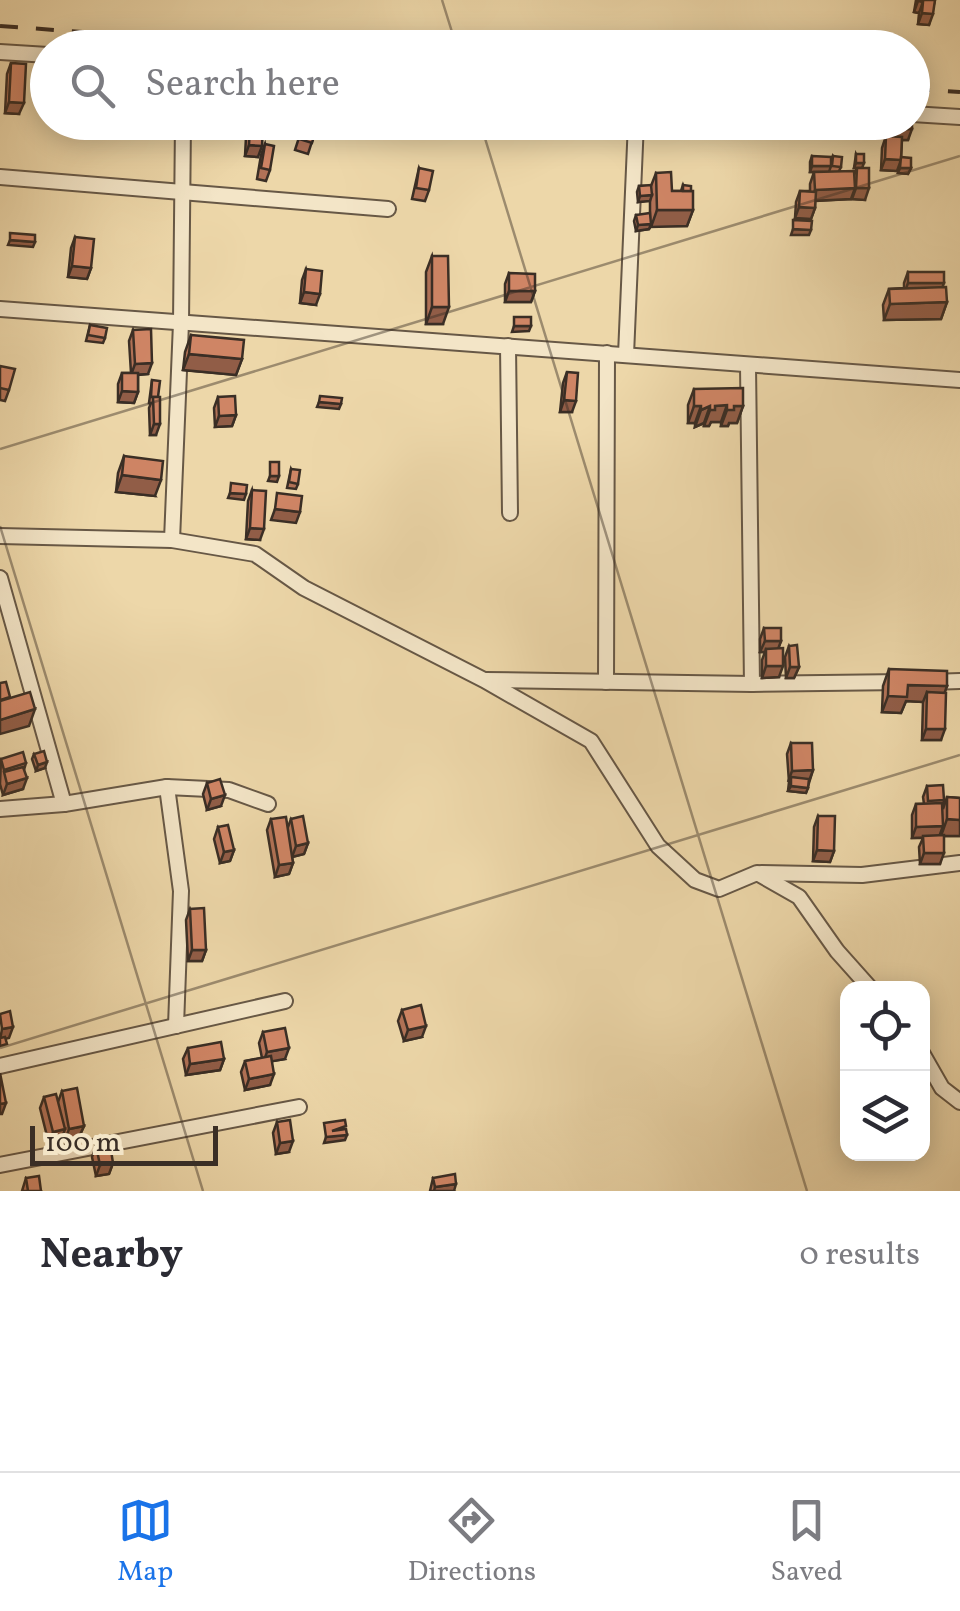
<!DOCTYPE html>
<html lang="en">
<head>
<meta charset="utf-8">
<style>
	:root { --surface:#fff; --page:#f2f2f3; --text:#2b2b33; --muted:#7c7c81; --line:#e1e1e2; --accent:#1a73e8 }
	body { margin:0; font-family:Vollkorn,serif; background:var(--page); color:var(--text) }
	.controls { position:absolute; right:30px; bottom:30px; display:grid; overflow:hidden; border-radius:20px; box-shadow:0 5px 25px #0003 }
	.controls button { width:90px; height:90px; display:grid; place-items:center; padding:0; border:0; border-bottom:2px solid var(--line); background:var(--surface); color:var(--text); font:50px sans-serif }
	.scale { position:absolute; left:30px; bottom:25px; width:188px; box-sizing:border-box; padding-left:10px; border:5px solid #3a2e25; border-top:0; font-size:28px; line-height:35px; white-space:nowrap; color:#3a2e25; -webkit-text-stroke:8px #f3e5c7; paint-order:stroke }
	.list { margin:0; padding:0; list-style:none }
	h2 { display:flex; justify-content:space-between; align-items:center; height:130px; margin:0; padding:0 40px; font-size:42px }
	h2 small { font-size:32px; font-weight:400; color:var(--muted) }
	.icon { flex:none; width:55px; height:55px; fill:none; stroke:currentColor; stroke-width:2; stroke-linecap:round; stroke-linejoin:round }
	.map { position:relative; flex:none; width:960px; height:1191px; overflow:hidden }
	.search { position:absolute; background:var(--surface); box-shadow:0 5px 25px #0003; left:30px; right:30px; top:30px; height:110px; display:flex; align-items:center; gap:25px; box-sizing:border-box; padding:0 35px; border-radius:55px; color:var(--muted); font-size:38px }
	.sheet { height:280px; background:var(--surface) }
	nav { display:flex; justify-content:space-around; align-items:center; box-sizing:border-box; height:140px; border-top:2px solid var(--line); background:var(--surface); font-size:28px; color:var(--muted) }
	nav a { display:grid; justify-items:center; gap:5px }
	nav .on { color:var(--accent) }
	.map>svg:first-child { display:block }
</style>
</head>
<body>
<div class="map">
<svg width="960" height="1191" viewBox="0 0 960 1191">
	<rect width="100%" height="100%" fill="#edd7a9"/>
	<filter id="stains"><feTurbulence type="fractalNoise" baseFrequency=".002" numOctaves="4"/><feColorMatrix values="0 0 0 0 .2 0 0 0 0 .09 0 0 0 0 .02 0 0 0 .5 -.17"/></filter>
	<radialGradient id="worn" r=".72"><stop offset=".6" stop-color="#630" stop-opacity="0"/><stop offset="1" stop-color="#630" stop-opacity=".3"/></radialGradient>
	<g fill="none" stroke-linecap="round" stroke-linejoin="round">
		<g stroke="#675846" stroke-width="18">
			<g id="minor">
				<polyline points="0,52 48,55"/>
				<polyline points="912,114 960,117"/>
				<polyline points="0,177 388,209"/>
				<polyline points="0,309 960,380"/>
				<polyline points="508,346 510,513"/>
				<polyline points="626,355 636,122"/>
				<polyline points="748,366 752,684"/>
				<polyline points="0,536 172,540 255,554 304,588 484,680 591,741 658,846 695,880 719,889 757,873 799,897 837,951 870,988"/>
				<polyline points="172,540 181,323 183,122"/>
				<polyline points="0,578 64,804"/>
				<polyline points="485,680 752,684 903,682"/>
				<polyline points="606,682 607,353"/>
				<polyline points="930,682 960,681"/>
				<polyline points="167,787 181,891 176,1026"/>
				<polyline points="0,809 64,804 167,787 229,790 268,804"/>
				<polyline points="761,873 862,875 960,863"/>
				<polyline points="922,1053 942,1088 960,1102"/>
				<polyline points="0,1066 285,1001"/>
				<polyline points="0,1165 299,1107"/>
			</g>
		</g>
		<use href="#minor" stroke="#f3e5c7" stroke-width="14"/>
		<g stroke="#3a2e25" stroke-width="4" stroke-dasharray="18 18" stroke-linecap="butt">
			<polyline points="0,26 303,48"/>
			<polyline points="912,89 960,92"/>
		</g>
	</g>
	<g fill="#b27257" stroke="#3a2e25" stroke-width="2.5">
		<polygon points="916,0 935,0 929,25 918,24 919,13 914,12"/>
		<polygon points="11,63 19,114 5,113 7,74"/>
		<polygon points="895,122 912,122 908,140 902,140 901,157 911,168 908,174 898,173 899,166 897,171 881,170 882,148 886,136 893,137"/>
		<polygon points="250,125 258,157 245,156 246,137"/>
		<polygon points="303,125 316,129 308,154 295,150"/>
		<polygon points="265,144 270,170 266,181 257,179 261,155"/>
		<polygon points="856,154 863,168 865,200 852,199 852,195 851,199 815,201 815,208 811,219 795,218 796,202 800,191 810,191 810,184 814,172 827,172 810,172 810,162 812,156 831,164 833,156 841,167 839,171 854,175 857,168 854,168"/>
		<polygon points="419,168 429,190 425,201 412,199"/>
		<polygon points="656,173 672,191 681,191 683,185 693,210 687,226 651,226 649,229 636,231 634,221 636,215 650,217 650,200 638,202 637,192 639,186 651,186"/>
		<polygon points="75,237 91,268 87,279 68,277 71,248"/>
		<polygon points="432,256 443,324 426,324 426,272"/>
		<polygon points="306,269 316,305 300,303 302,280"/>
		<polygon points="908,272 943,287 947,302 941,319 884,320 883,305 889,289 904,288 904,283"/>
		<polygon points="509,273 535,291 531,302 505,302 505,284"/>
		<polygon points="90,325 105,338 103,343 86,341"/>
		<polygon points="133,330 148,374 138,375 138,392 134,403 118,402 118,384 122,373 131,373 129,341"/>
		<polygon points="191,335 242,359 236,375 183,370 185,352"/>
		<polygon points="0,366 9,390 5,401 0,400"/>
		<polygon points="567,372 572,412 560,412 563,383"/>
		<polygon points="152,380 156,435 150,435 149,408 151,403 149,403"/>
		<polygon points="694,389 743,406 737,423 729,423 728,426 721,426 721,422 711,422 709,426 704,426 704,423 695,427 695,423 688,423 688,405"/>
		<polygon points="218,397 236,415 232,426 215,427 214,408"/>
		<polygon points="124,456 155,496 116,492 118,473"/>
		<polygon points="291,469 298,484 296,489 287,488"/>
		<polygon points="252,490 260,540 246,539 248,501"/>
		<polygon points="764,628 781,641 778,649 779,677 762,678 762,660 765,652 760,652 760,639"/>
		<polygon points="789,646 799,667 794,678 786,678 785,657"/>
		<polygon points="889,669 947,686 944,693 941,740 922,740 923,702 906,701 901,713 882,712 883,686"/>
		<polygon points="791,743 813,770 806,793 788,791 789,782 787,754"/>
		<polygon points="34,754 45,768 36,771 32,759"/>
		<polygon points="1,759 26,763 24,770 23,789 3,795 0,784"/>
		<polygon points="207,783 221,806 207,810 203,794"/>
		<polygon points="927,786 944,800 943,809 947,797 960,798 960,836 944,836 940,864 920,864 919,847 923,838 912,838 912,815 916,804 924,804 923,797"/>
		<polygon points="818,816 834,851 830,862 813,861 814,827"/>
		<polygon points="271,819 288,827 291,819 308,843 304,854 292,857 293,863 289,874 275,877 267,830"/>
		<polygon points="218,827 234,850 230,861 220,863 214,839"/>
		<polygon points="190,909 206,950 202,961 188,961 186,920"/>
		<polygon points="402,1010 422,1037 404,1041 398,1021"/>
		<polygon points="263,1032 285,1059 272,1061 270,1085 245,1090 241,1072 245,1061 262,1058 259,1043"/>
		<polygon points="188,1048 224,1059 220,1070 186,1075 183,1059"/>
		<polygon points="62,1091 84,1126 79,1137 65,1140 64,1133 61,1141 49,1144 40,1108 44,1097 58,1102"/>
		<polygon points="277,1122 289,1152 276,1154 273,1133"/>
		<polygon points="96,1146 113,1163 109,1174 96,1176 92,1157"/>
		<polygon points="26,1178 41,1191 22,1191"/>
		<polygon points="433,1178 454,1191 430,1191"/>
	</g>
	<g fill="#915d47" stroke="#3a2e25" stroke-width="2.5">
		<polygon points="918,1 923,2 919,13 914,12"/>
		<polygon points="922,13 933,14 929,25 918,24"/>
		<polygon points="9,102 24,103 19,114 5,113"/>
		<polygon points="897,129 912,129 908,140 893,140"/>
		<polygon points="249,145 262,146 258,157 245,156"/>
		<polygon points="885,159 901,160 897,171 881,170"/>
		<polygon points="856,163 864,163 862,168 854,168"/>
		<polygon points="812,166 831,166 829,172 810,172"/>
		<polygon points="900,168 911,168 908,174 898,173"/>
		<polygon points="855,188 851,199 811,201 815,190"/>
		<polygon points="856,188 869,188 865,200 852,199"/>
		<polygon points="652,195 650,201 638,202 640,196"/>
		<polygon points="799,207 815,208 811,219 795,218"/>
		<polygon points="657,210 693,210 687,226 651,227"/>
		<polygon points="651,224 649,229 636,231 638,225"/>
		<polygon points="793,229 811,230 809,235 791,235"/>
		<polygon points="10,240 35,242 33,247 8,245"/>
		<polygon points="72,266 91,268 87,279 68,277"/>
		<polygon points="908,283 944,283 940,294 904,294"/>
		<polygon points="509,291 535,291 531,302 505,302"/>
		<polygon points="304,292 320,294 316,305 300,303"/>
		<polygon points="947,302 941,319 884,320 890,304"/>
		<polygon points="432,307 449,307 443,324 426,324"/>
		<polygon points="514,326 531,326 529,331 512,332"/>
		<polygon points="189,354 242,359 236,375 183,370"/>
		<polygon points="152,363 148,374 131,375 135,364"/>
		<polygon points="122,391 138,392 134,403 118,402"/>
		<polygon points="564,400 576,401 572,412 560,412"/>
		<polygon points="319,402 341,404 339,409 317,407"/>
		<polygon points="727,405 721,422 711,422 709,426 704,426 710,410 715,406"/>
		<polygon points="694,406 701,406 695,423 688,423"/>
		<polygon points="710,406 704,423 695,427 701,410"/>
		<polygon points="734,406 743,406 737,423 729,423 728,426 721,426 727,410"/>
		<polygon points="236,415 232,426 215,427 219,416"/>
		<polygon points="154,424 160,424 156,435 150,435"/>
		<polygon points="122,475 161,480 155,496 116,492"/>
		<polygon points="270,476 279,476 277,482 268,481"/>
		<polygon points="230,493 246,494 244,500 228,498"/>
		<polygon points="275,509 300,512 296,523 271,520"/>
		<polygon points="250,528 264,529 260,540 246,539"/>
		<polygon points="765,641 781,641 777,652 766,649 765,652 760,652"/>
		<polygon points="766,666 783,666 779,677 762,678"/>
		<polygon points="790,667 799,667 794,678 786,678"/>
		<polygon points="908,685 947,686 941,703 927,692 923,702 906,701 901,713 882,712 888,696"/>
		<polygon points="35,709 29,726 0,734 0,720"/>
		<polygon points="926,729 945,729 941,740 922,740"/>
		<polygon points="47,762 45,768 36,771 38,765"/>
		<polygon points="813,770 809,781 791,777 788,782 792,771"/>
		<polygon points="27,778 23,789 3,795 7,784"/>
		<polygon points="791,786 808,788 806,793 788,791"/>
		<polygon points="225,795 221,806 207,810 211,799"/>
		<polygon points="947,819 960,820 960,836 941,836"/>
		<polygon points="943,826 939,837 912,838 916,827"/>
		<polygon points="308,843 304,854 292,857 296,846"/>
		<polygon points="234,850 230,861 220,863 224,852"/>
		<polygon points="817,850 834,851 830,862 813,861"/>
		<polygon points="924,853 944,853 940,864 920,864"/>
		<polygon points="293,863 289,874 275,877 279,865"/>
		<polygon points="192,950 206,950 202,961 188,961"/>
		<polygon points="426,1026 422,1037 404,1041 408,1030"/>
		<polygon points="13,1027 9,1038 0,1040 2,1029"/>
		<polygon points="289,1048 285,1059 263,1063 267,1052"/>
		<polygon points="224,1059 220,1070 186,1075 190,1064"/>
		<polygon points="274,1074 270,1085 245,1090 249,1079"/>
		<polygon points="6,1103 2,1114 0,1114 0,1104"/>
		<polygon points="84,1126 79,1137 65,1140 69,1129"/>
		<polygon points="65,1129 61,1141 49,1144 53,1132"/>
		<polygon points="347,1135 345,1140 324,1143 326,1137"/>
		<polygon points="293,1141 289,1152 276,1154 280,1143"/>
		<polygon points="113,1163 109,1174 96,1176 100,1165"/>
		<polygon points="456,1184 454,1191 434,1191 435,1187"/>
	</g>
	<g fill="#cf8565" stroke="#3a2e25" stroke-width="2.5">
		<polygon points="919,0 935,0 933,14 922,13 923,2"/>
		<polygon points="11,63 26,64 24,103 9,102"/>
		<rect x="897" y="122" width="15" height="7"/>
		<polygon points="250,125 263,126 262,146 249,145"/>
		<polygon points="303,125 316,129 312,143 299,139"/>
		<polygon points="886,136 902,137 901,160 885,159"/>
		<polygon points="265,144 274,146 270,170 261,168"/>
		<rect x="856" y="154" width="8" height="9"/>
		<polygon points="812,156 831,157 831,166 812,166"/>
		<polygon points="833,156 842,157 841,167 832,166"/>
		<polygon points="901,157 911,158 911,168 900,168"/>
		<polygon points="419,168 433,171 429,190 416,188"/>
		<polygon points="857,168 869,168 869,188 856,188"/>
		<polygon points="854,171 855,188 815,190 814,172"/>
		<polygon points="671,172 672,191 693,191 693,210 657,210 656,173"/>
		<polygon points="651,185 652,195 640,196 639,186"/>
		<polygon points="683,185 691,186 691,191 683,191"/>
		<polygon points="800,191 816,192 815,208 799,207"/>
		<polygon points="650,213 651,224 638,225 636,215"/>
		<polygon points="793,220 812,221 811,230 793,229"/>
		<polygon points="10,233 35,235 35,242 10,240"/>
		<polygon points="75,237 94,239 91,268 72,266"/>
		<polygon points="432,256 448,256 449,307 432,307"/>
		<polygon points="306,269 322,271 320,294 304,292"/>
		<rect x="908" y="272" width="36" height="11"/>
		<polygon points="509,273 535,274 535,291 509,291"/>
		<polygon points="946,287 947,302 890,304 889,289"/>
		<rect x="514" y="317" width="17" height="9"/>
		<polygon points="90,325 107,328 105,338 88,335"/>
		<polygon points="151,329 152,363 135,364 133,330"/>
		<polygon points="191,335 244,340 242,359 189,354"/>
		<polygon points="0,366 15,369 9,390 0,388"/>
		<polygon points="567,372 578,373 576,401 564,400"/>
		<polygon points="122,373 138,373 138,392 122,391"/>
		<polygon points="152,380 160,381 158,397 151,397"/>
		<polygon points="743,388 743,406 734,406 734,410 727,410 727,405 715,406 715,410 710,410 710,406 701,410 701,406 694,406 694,389"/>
		<polygon points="235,396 236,415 219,416 218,397"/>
		<polygon points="320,396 342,398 341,404 319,402"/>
		<polygon points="153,397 160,397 160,424 154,424"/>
		<polygon points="124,456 163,461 161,480 122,475"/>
		<rect x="270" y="462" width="9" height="14"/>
		<polygon points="291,469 300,470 298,484 289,482"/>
		<polygon points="231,483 247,485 246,494 230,493"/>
		<polygon points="252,490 266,491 264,529 250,528"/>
		<polygon points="277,493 302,496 300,512 275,509"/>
		<polygon points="764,628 781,628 781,641 765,641"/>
		<polygon points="797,645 799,667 790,667 789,646"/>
		<polygon points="783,648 783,666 766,666 766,649"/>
		<polygon points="889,669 947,671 947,686 908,685 907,697 888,696"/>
		<polygon points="6,682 10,697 0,700 0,683"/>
		<polygon points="30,692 35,709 0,720 0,701"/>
		<polygon points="927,692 946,693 945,729 926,729"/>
		<polygon points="791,743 812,743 813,770 792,771"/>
		<polygon points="44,751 47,762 38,765 34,754"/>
		<polygon points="23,752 26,763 4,770 1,759"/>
		<polygon points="23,767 27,778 7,784 4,772"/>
		<polygon points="791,777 809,779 808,788 791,786"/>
		<polygon points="220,779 225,795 211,799 207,783"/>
		<polygon points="943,785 944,800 928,801 927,786"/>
		<polygon points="947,797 960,798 960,820 947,819"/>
		<polygon points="942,803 943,826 916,827 916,804"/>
		<polygon points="303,816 308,843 296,846 291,819"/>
		<polygon points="818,816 835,816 834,851 817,850"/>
		<polygon points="286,817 293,863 279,865 271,819"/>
		<polygon points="228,825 234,850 224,852 218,827"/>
		<polygon points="944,835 944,853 924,853 923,836"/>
		<polygon points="204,908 206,950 192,950 190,909"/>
		<polygon points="421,1005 426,1026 408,1030 402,1010"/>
		<polygon points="10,1011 13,1027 2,1029 0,1014"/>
		<polygon points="285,1028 289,1048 267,1052 263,1032"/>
		<polygon points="5,1037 7,1044 0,1046 0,1038"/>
		<polygon points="221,1042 224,1059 190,1064 188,1048"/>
		<polygon points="271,1056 274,1074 249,1079 245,1061"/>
		<polygon points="0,1073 6,1103 0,1104"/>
		<polygon points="77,1088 84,1126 69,1129 62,1091"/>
		<polygon points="56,1094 65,1129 53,1132 44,1097"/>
		<polygon points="290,1120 293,1141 280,1143 277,1122"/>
		<polygon points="345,1120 346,1126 332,1131 346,1129 347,1135 326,1137 324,1123"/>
		<polygon points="110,1144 113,1163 100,1165 96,1146"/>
		<polygon points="455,1174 456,1184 435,1187 433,1178"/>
		<polygon points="39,1176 41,1191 28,1191 26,1178"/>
	</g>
	<path fill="none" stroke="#3a2e25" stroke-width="2.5" stroke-opacity="0.45" d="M442,0L457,48M480,122L807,1191M0,449L960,156M0,526L203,1191M0,1048L960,755"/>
	<rect width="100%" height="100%" filter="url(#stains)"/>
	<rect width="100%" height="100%" fill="url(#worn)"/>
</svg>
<div class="controls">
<button><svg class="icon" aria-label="locate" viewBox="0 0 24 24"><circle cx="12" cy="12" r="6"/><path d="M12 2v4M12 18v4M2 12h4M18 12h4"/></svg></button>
<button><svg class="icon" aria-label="layers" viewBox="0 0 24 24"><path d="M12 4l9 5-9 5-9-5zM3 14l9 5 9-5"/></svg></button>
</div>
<div class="scale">100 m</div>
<div class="search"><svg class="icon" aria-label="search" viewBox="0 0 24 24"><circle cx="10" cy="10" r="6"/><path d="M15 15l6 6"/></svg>Search here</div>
</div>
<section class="sheet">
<h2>Nearby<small>0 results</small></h2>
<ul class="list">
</ul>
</section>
<nav>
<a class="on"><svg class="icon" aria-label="map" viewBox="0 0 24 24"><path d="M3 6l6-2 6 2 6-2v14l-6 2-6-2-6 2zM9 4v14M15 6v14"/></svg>Map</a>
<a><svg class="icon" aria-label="directions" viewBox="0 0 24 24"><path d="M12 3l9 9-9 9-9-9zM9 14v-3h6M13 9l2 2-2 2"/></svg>Directions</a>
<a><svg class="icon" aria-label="saved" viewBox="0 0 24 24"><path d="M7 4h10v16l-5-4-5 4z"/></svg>Saved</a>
</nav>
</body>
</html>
